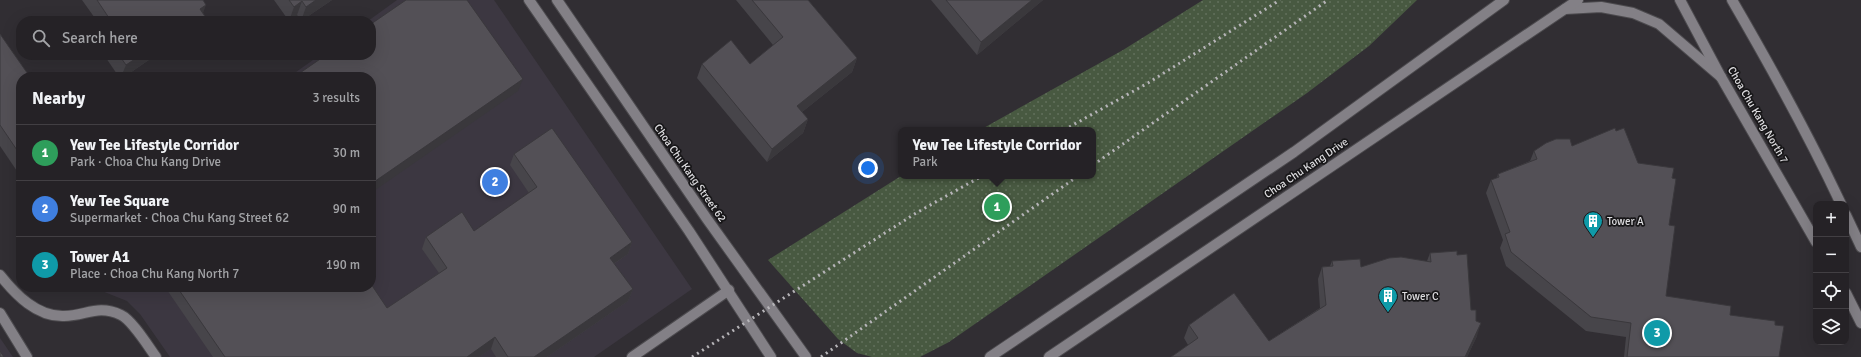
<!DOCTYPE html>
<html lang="en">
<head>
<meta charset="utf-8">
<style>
	:root { --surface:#252226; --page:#2d2a2e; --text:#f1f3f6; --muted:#a3a4a7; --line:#423f43; --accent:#bca0f2 }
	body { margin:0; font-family:Signika,sans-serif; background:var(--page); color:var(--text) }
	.controls { position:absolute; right:12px; bottom:12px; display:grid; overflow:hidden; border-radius:8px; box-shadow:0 4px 16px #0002 }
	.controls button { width:36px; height:36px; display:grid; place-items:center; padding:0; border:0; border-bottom:1px solid var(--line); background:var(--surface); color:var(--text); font:20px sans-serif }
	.you { position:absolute; left:868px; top:168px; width:14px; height:14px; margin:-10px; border:3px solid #fff; border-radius:50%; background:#1a73e8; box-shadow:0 0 0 6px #1a73e833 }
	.badge { display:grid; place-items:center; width:26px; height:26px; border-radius:50%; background:var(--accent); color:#fff; font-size:13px; font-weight:700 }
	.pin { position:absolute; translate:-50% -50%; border:2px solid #fff; box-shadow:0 1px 4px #0006 }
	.popup { position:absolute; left:898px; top:127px; width:198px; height:52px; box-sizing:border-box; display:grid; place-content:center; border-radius:8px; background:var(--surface); filter:drop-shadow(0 1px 3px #0005); font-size:13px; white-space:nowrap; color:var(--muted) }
	.popup b { font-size:15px; color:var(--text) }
	.popup::after { content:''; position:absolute; left:50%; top:100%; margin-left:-8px; border:8px solid transparent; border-top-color:var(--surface) }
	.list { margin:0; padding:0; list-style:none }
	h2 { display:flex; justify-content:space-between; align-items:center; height:52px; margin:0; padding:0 16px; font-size:17px }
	h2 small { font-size:13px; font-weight:400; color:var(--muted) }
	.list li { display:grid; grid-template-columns:26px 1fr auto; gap:12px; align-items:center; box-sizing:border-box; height:56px; padding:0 16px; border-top:1px solid var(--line) }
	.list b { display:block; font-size:15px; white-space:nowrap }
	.list p { margin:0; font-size:13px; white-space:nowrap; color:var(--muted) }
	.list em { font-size:13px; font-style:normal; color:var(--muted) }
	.icon { flex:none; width:22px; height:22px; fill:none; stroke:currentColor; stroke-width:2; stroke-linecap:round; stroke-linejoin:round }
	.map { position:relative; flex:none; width:1861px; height:357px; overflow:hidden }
	.search { position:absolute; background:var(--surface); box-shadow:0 4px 16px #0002; left:16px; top:16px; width:360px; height:44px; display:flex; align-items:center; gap:10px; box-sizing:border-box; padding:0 14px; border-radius:16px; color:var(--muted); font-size:15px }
	.panel { position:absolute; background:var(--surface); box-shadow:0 4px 16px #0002; left:16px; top:72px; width:360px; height:220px; border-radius:16px }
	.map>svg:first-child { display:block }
</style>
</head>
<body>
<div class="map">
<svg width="1861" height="357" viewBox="0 0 1861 357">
	<defs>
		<pattern id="park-dots" width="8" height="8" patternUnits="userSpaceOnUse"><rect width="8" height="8" fill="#485941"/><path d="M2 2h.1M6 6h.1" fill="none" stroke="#62705c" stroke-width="1.8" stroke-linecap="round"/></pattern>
	</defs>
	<rect width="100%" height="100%" fill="#312e33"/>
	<g fill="#3c3741">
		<polygon points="397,0 494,0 692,289 594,357 170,357 140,314 127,301 102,291 107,287 371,287 371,77 289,77 320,55 371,55 371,21 368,21"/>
		<polygon points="0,338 13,357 0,357"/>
	</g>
	<polygon fill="url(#park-dots)" points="1203,0 1417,0 1369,46 1307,93 949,342 920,357 872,357 857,353 838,339 768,260 901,176 1093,176 1093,130 980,130 1123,50"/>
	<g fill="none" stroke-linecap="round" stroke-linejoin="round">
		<g stroke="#4c4a4e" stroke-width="12">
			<polyline id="service" points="632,357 729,290"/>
		</g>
		<g stroke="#4c4a4e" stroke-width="12">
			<g id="minor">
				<polyline points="529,0 689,231 771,357"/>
				<polyline points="557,0 707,219 806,357"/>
				<path d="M0,275C16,295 37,317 64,316C86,316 97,304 121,315C132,320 148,346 156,357"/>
				<polyline points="0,313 27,357"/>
			</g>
		</g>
		<g stroke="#4c4a4e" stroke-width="12">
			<g id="tertiary">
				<polyline points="1680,0 1721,77 1816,242"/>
				<path d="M1732,0C1771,67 1808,134 1841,204"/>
				<polyline points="1846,215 1861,247"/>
				<polyline points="1846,293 1861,323"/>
			</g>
		</g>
		<g stroke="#4c4a4e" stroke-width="12">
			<g id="secondary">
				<polyline points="1565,9 1601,7 1633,13 1659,24 1721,77"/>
				<polyline points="990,357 1294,152 1504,0"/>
				<polyline points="1049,357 1578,0"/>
			</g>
		</g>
		<use href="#service" stroke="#838086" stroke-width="10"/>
		<use href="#minor" stroke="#838086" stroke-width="10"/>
		<use href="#tertiary" stroke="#838086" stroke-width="10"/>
		<use href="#secondary" stroke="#838086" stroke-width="10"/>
		<g stroke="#b7b5b9" stroke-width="3" stroke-dasharray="2 4" stroke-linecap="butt">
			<polyline points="1064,130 1148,83 1280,0"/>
			<polyline points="1093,165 1328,0"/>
			<polyline points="692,357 916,213 982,176"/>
			<polyline points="821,357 1078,176"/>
		</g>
	</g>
	<g fill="#47454a">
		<polygon points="82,0 203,0 203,13 208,21 97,21"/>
		<polygon points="274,0 332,0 301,21 297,15 289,21"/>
		<polygon points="736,0 808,0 857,58 852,72 802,112 808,119 803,133 767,162 697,78 702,64 750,64 773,45"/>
		<polygon points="931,0 1043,0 977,55"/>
		<polygon points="0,34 21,77 21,177 0,146"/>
		<polygon points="104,55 156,55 124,77 119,77"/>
		<polygon points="1616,131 1638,163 1672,178 1669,225 1666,296 1730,315 1775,325 1779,357 1624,357 1626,337 1586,331 1506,266 1500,248 1503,240 1486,193 1491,180 1497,178 1498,174 1530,161 1534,151 1572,146"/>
		<polygon points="514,154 632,242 628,254 614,264 633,289 628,301 547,357 496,357 491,349 479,357 213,357 165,287 371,287 387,308 439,273 422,249 426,237 474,231 529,193 510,165"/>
		<polygon points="1430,253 1457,255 1477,336 1467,357 1171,357 1188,345 1184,338 1189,325 1269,341 1320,308 1318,279 1322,267 1330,266 1332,261 1361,267 1427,261"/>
	</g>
	<g fill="#3a383c">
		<polygon points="316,0 332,0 301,21 306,7"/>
		<polygon points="1032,0 1043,0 977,55 981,42"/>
		<polygon points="302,1 297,15 289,21 294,7"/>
		<polygon points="206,5 201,19 200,9"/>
		<polygon points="141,55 156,55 124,77 121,77 126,65"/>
		<polygon points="857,58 852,72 792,120 797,106"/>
		<polygon points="523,79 518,91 371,193 371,184"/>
		<polygon points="808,119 803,133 767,162 772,149"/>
		<polygon points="632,242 628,254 606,269 610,258"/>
		<polygon points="633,289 628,301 547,357 534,357"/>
		<polygon points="1481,323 1477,336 1467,357 1465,357"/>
		<polygon points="495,337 491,349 479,357 467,357"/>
	</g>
	<g fill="#535056" stroke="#3a383c">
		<polygon points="97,0 203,0 206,5 200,9 208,21 111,21"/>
		<polygon points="289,0 316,0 306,7 302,1 294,7"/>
		<polygon points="406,0 467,0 523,79 371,184 371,77 294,77 326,55 371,55 371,24"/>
		<polygon points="752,0 808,0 857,58 797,106 808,119 772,149 702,64 731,40 750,64 783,37"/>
		<polygon points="946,0 1032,0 981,42"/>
		<polygon points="0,34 30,77 21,77 21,156 0,125"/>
		<polygon points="119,55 141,55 126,65"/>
		<polygon points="552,128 632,242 610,258 633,289 534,357 508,357 495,337 467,357 225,357 177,287 371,287 371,284 387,308 447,268 426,237 462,212 474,231 537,187 514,154"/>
		<polygon points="1615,128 1616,131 1624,128 1638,163 1674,168 1672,178 1676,179 1669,225 1675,226 1666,296 1731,306 1730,315 1775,321 1775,325 1784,326 1779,357 1627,357 1631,323 1591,317 1511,252 1505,234 1510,232 1491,180 1499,177 1498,174 1537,159 1534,151 1546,143 1556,139 1570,139 1572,146"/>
		<polygon points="1457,251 1457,255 1467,254 1471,310 1476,310 1476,321 1481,323 1465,357 1171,357 1198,338 1189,325 1234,293 1269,341 1326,305 1322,267 1333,266 1332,261 1360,259 1361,267 1389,258 1401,257 1431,262 1430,253"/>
		<polygon points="0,351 4,357 0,357"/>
	</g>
	<defs>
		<g id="building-pin" transform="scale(1)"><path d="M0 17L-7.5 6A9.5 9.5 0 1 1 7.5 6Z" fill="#0f9aa8" stroke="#181719"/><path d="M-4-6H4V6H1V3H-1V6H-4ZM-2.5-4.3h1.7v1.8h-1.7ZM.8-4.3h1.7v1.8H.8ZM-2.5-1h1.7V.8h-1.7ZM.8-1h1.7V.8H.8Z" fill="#fff"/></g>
	</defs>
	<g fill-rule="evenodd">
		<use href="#building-pin" x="1593" y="221"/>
		<use href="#building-pin" x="1388" y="296"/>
	</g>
	<g text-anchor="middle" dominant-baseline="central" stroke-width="3.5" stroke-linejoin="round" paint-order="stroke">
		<g font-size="11" fill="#dedde0" stroke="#181719">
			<text transform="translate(1758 115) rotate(60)">Choa Chu Kang North 7</text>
			<text transform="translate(1306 168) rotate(-34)">Choa Chu Kang Drive</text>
			<text transform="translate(690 173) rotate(55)">Choa Chu Kang Street 62</text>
		</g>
		<g font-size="11" fill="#dedde0" stroke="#181719" text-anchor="start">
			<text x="1607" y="221">Tower A</text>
			<text x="1402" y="296">Tower C</text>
		</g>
	</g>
</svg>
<div class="controls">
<button>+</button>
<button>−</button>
<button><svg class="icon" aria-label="locate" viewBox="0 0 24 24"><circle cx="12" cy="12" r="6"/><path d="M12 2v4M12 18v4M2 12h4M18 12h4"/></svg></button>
<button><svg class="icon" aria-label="layers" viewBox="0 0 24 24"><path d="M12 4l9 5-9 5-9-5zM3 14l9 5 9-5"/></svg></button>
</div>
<div class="you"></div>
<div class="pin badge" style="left:997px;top:207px;background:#2e9e5b">1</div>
<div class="popup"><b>Yew Tee Lifestyle Corridor</b>Park</div>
<div class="pin badge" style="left:495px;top:182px;background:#3f7fe0">2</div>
<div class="pin badge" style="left:1657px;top:333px;background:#0f9aa8">3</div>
<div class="search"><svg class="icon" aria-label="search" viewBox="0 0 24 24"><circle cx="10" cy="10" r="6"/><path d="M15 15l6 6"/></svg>Search here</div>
<section class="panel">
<h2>Nearby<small>3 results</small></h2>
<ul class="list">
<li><span class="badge" style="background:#2e9e5b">1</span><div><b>Yew Tee Lifestyle Corridor</b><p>Park · Choa Chu Kang Drive</p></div><em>30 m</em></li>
<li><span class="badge" style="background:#3f7fe0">2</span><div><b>Yew Tee Square</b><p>Supermarket · Choa Chu Kang Street 62</p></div><em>90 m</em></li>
<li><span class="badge" style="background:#0f9aa8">3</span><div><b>Tower A1</b><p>Place · Choa Chu Kang North 7</p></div><em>190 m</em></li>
</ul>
</section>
</div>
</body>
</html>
